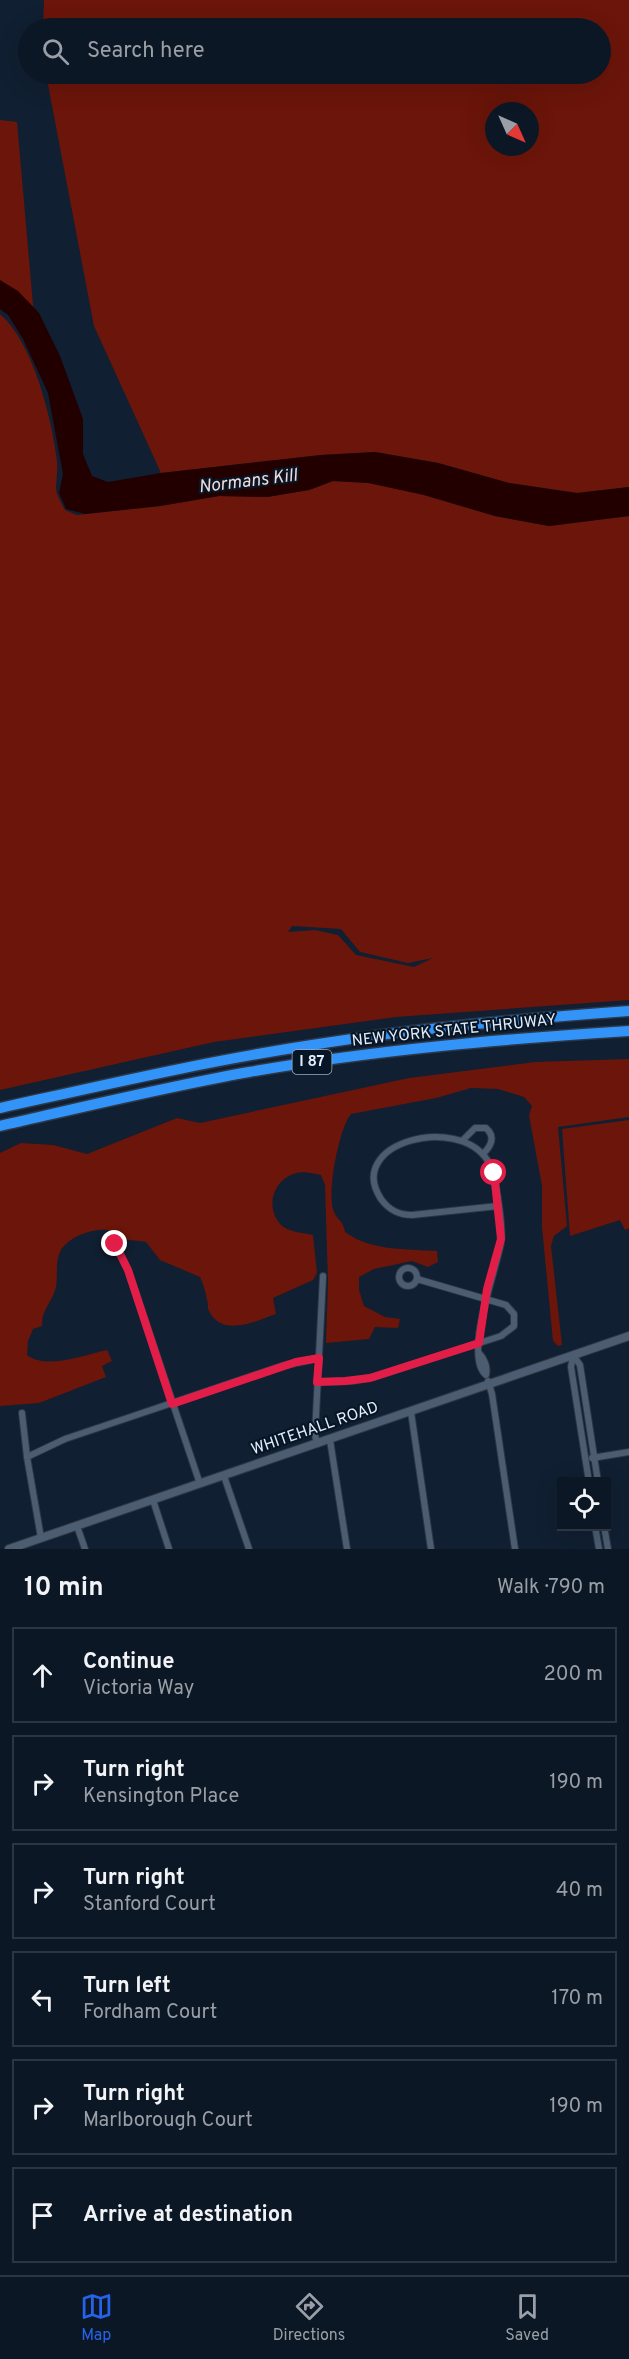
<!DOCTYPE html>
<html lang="en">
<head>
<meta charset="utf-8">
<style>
	:root { --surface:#0c1725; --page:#1a2432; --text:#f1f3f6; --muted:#9a9fa7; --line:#2c3642; --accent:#2563eb }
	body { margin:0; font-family:Overpass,sans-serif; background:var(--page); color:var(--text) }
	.controls { position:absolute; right:18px; bottom:18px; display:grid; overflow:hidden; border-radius:0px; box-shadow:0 6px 24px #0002 }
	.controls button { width:54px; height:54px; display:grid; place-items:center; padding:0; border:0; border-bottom:2px solid var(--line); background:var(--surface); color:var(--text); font:30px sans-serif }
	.compass { position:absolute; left:485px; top:102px; width:54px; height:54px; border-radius:50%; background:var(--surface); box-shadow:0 6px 24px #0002; rotate:135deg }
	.stop { position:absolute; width:18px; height:18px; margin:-14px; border:4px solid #e11d48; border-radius:50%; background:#fff }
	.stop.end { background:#e11d48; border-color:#fff; box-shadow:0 2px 6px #0008 }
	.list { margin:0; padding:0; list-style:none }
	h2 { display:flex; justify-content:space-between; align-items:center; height:78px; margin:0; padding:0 24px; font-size:26px }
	h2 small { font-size:20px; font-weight:400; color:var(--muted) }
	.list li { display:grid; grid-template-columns:39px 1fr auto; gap:18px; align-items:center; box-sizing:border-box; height:96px; margin:0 12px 12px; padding:0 12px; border:2px solid var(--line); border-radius:0px }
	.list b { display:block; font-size:22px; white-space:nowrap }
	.list p { margin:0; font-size:20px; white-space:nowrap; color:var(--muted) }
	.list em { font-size:20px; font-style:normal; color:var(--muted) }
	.icon { flex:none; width:33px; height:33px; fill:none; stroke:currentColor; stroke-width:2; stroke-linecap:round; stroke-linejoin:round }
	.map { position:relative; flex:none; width:629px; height:1549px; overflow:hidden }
	.search { position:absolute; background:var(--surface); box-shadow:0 6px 24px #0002; left:18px; right:18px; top:18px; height:66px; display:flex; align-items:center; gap:15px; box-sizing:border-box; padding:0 21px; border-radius:33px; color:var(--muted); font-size:22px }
	.sheet { height:726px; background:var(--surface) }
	nav { display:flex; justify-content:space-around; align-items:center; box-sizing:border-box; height:84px; border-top:2px solid var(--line); background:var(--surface); font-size:16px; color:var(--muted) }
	nav a { display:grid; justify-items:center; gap:3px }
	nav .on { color:var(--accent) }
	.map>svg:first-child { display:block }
</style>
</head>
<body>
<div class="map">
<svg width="629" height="1549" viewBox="0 0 629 1549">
	<rect width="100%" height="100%" fill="#101f31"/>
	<g fill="#6c150a" fill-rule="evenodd">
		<path d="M44,0H629V487L577,493L509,483L438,463L375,452L321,455L161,473L94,326L46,74H600V28H43ZM494,111H530V147H494Z"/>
		<polygon points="0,120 17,122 35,328 0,284"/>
		<path d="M0,314C33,342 52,419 57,461C58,471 56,480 56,489C57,496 62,504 65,510L77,515L160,506L219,496L267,497L309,490L333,481L372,483L424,495L495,516L549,526L629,516V1000L396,1017L214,1042L0,1090ZM292,926L341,929L360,952L408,963L433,958L414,967L356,955L338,935L315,930L288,932Z"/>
		<path d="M629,1059V1117L558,1127L567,1226L554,1236L551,1246L562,1345L558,1346L553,1341L542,1227V1186L529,1115L532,1106L524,1097L498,1089L471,1088L436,1098L351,1114C339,1128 326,1195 334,1212C338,1221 343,1220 345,1232C371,1251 406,1249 437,1251L438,1262L428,1267L412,1261L374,1269L359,1277V1290L364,1306L385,1317L400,1319L398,1328L375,1327L369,1339L326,1343L328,1282L325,1185L321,1175C314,1174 304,1171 297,1173C274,1178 264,1207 281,1225C288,1232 304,1233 313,1235L317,1273L313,1280L273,1298L276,1314C256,1321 221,1339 208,1309C208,1308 208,1302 207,1300C206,1292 203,1284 200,1277L160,1260L146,1242C139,1240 130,1241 123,1239C119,1237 116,1233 112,1231C97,1226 69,1236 61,1250C55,1261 58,1274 56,1287C53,1301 41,1310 42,1326L33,1329L28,1341L27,1355C47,1370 83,1355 107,1350L112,1361L102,1366L106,1377L39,1403L0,1406V1153L21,1143L53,1145L87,1154L177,1118L200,1123L409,1078L535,1062Z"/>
		<polygon points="629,1120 629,1228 625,1230 620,1220 570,1236 562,1129"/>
	</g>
	<polygon fill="#200" points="0,280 18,291 39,313 60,356 83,419 83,454 92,476 108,482 161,473 321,455 375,452 438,463 509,483 577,493 629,487 629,516 549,526 495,516 424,495 368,483 333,481 309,490 267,497 219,496 160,506 85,514 66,509 59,493 63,474 48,393 23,339 8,315 0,309"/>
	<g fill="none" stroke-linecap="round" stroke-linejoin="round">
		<g stroke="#2d3745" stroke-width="8">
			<g id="street">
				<path d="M463,1140L475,1128H486C496,1137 491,1146 483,1154"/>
				<polyline points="115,1244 128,1270 200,1484"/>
				<circle cx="408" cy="1277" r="9"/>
				<path d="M479,1353C484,1358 488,1367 486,1375C463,1356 497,1268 501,1242C503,1228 496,1173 488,1161C458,1113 344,1143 381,1199C389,1210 398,1215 412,1215L498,1206"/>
				<polyline points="573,1355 580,1365 598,1482"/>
				<polyline points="573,1356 571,1367 589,1482"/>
				<polyline points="488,1381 492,1394 515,1549"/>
				<polyline points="317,1382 352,1381 374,1377 501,1336 514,1326 514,1314 506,1305 417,1279"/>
				<polyline points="411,1412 431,1549"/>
				<polyline points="22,1413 27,1457 41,1538"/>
				<polyline points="330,1440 347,1549"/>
				<polyline points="317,1444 315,1435 323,1276"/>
				<polyline points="27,1457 65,1439 282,1366 319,1358"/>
				<polyline points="592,1458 629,1452"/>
				<polyline points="224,1476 249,1549"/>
				<polyline points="153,1500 169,1549"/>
				<polyline points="77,1526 85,1549"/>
				<polyline points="595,1526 599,1549"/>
				<polyline points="604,1526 608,1549"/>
			</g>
		</g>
		<g stroke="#2d3745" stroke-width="10">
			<polyline id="secondary" points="9,1549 629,1336"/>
		</g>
		<g stroke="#2d3745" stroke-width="13">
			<g id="highway">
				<path d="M0,1108C104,1085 207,1061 312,1045C417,1028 523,1019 629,1011"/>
				<path d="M0,1126C83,1107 165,1087 249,1072C375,1050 502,1039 629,1031"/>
			</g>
		</g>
		<use href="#street" stroke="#4c5d72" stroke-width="6"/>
		<use href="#secondary" stroke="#4c5d72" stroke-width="8"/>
		<use href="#highway" stroke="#3293f8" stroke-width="10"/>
	</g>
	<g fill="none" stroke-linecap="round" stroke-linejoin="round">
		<polyline stroke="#e11d48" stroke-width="8" points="115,1244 128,1270 172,1404 296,1362 319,1358 317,1382 345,1381 370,1378 479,1343 487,1289 501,1239 494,1173"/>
	</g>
	<g text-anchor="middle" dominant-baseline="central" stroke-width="4.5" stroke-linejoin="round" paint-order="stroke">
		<rect fill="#071627" stroke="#a1acba" stroke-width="1.5" x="292.5" y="1050" width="39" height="24" rx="4.5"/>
		<g font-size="15" font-weight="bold" fill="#e3edf9">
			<text x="312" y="1062">I 87</text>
		</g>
		<g font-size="16" fill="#e3edf9" stroke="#071627">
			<text transform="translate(454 1031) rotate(-6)">NEW YORK STATE THRUWAY</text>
			<text transform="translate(315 1429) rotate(-19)">WHITEHALL ROAD</text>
		</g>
		<g font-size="18" font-style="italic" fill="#f5dad5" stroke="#071627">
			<text transform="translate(248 482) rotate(-7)">Normans Kill</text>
		</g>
	</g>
</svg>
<div class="controls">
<button><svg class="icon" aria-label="locate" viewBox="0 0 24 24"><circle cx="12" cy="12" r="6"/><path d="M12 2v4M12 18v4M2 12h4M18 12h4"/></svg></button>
</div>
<svg class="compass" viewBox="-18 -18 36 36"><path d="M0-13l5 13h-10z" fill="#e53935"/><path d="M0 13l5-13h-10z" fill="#9a9fa7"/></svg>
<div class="stop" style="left:494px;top:1173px"></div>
<div class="stop end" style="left:115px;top:1244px"></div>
<div class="search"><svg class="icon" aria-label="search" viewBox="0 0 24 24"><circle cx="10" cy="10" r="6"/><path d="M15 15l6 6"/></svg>Search here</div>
</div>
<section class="sheet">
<h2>10 min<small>Walk · 790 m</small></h2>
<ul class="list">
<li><svg class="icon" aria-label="ahead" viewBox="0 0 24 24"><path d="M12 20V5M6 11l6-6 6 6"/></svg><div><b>Continue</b><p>Victoria Way</p></div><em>200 m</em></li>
<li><svg class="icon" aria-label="right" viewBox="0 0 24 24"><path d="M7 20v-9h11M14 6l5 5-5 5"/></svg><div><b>Turn right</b><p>Kensington Place</p></div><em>190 m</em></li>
<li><svg class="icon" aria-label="right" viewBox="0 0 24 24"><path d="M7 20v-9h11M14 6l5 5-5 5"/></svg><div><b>Turn right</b><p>Stanford Court</p></div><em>40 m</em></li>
<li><svg class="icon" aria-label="left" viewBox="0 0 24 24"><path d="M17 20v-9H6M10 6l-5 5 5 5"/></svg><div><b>Turn left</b><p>Fordham Court</p></div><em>170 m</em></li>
<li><svg class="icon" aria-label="right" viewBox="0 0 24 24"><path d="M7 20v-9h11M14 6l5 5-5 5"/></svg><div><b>Turn right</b><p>Marlborough Court</p></div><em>190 m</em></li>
<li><svg class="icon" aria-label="arrive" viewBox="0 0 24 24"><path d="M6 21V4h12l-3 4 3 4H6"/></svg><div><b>Arrive at destination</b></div></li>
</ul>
</section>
<nav>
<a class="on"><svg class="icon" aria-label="map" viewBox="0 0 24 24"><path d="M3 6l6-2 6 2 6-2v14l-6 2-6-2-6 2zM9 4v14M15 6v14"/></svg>Map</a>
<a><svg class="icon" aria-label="directions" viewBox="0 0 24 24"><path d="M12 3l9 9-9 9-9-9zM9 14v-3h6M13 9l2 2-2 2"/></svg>Directions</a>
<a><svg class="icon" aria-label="saved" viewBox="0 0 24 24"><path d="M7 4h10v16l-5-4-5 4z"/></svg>Saved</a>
</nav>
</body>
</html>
